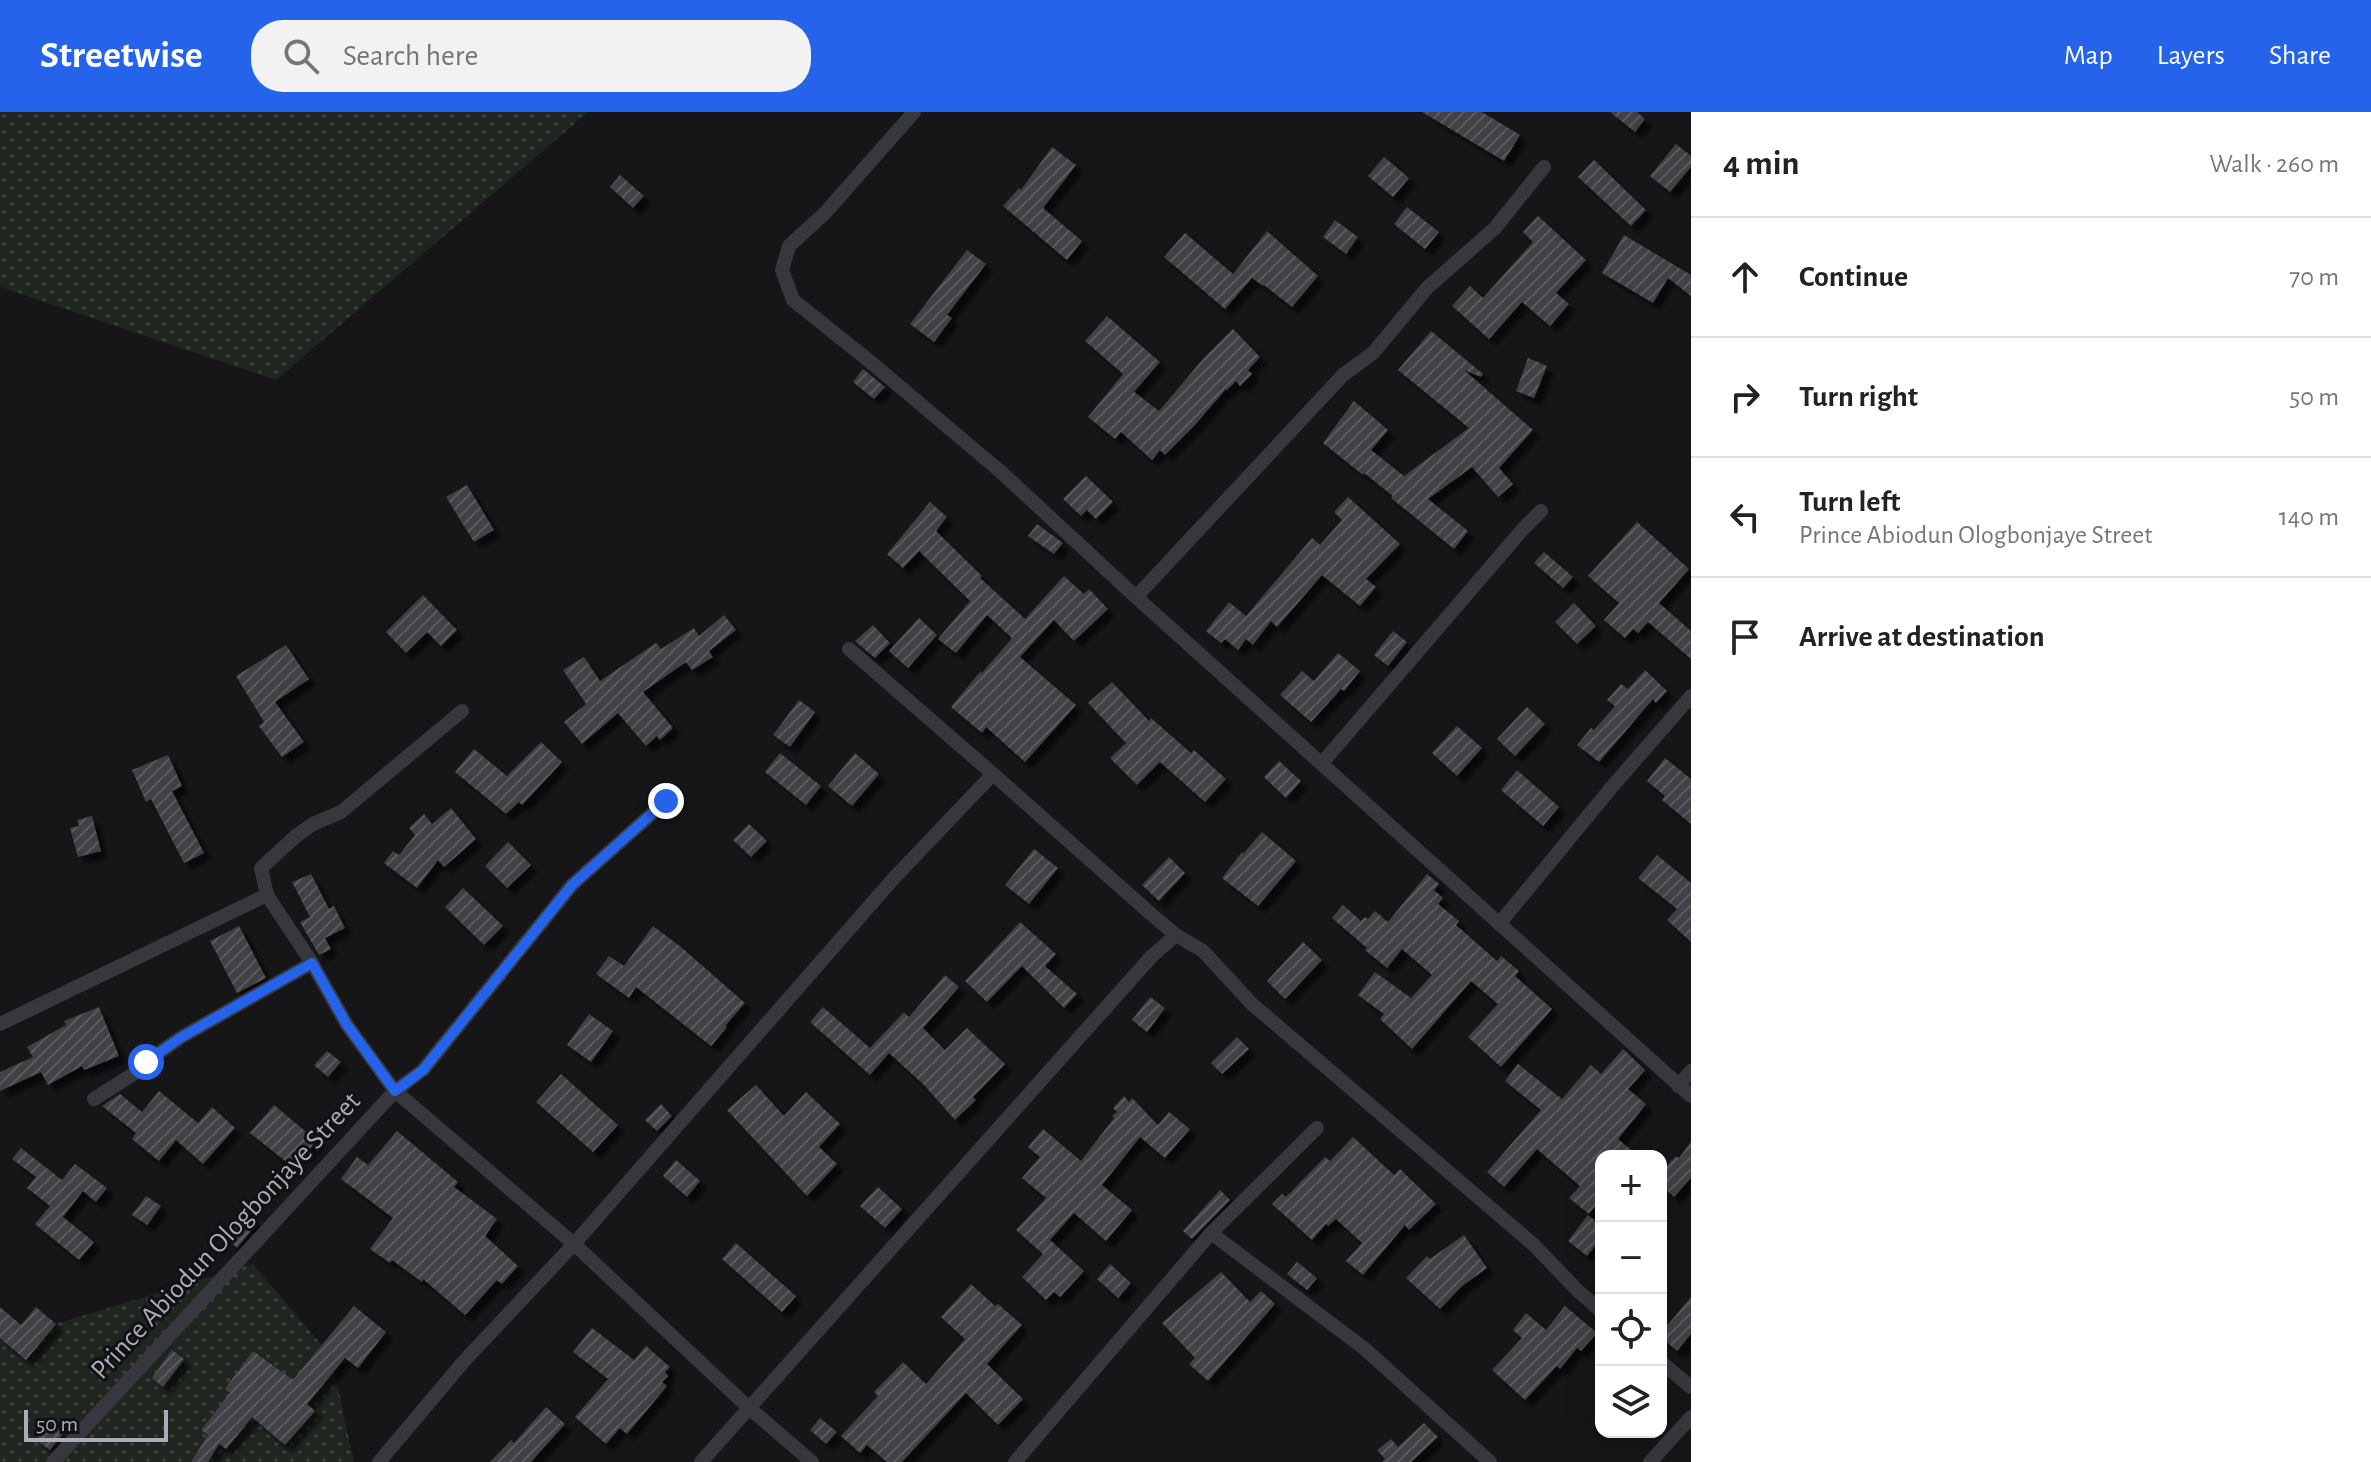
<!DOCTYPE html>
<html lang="en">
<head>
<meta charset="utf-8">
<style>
	:root { --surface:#fff; --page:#f2f2f2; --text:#222; --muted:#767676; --line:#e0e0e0; --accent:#2563eb }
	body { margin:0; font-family:"Alegreya Sans",sans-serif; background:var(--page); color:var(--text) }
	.controls { position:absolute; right:24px; bottom:24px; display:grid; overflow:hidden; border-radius:16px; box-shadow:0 8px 32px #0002 }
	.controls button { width:72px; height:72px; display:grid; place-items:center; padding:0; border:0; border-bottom:2px solid var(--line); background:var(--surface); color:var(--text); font:40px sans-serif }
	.scale { position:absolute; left:24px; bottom:20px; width:144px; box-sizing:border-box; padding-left:8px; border:4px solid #a8adb8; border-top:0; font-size:22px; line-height:28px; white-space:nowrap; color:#a8adb8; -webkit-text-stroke:6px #111113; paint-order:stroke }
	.stop { position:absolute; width:24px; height:24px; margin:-18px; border:6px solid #2563eb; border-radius:50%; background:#fff }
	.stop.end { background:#2563eb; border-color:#fff; box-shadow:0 2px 8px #0008 }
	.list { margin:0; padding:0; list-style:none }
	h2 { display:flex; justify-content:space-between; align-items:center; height:104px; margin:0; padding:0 32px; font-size:34px }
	h2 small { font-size:26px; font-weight:400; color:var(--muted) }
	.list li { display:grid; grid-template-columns:52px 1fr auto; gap:24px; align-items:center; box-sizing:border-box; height:120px; padding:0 32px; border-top:2px solid var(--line) }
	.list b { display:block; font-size:30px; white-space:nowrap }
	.list p { margin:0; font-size:26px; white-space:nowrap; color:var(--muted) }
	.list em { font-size:26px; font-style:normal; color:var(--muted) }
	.icon { flex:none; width:44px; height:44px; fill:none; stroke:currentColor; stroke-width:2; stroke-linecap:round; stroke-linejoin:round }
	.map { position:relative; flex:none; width:1691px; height:1350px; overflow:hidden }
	header { display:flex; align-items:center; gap:48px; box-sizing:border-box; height:112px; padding:0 40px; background:var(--accent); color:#fff }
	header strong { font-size:38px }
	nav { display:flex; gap:44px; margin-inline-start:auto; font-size:28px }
	.search { width:560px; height:72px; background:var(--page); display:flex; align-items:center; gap:20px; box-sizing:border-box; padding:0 28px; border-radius:32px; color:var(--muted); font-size:30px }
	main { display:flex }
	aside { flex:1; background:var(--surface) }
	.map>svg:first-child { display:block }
</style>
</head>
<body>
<header>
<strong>Streetwise</strong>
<div class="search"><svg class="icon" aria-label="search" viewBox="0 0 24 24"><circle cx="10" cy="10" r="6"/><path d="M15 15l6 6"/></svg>Search here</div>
<nav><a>Map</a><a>Layers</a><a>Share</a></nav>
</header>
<main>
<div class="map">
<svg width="1691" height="1350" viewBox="0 0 1691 1350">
	<defs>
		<pattern id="grass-dots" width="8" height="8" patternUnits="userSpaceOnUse" patternTransform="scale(2)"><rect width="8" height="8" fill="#1e261f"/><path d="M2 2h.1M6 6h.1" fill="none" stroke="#3c433d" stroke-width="1.8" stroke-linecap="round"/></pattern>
		<pattern id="building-hatch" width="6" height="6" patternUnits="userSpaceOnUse" patternTransform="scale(2)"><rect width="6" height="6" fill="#404145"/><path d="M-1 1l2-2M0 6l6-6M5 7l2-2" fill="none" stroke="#595a5e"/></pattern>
		<filter id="shadow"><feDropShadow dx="7" dy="7" stdDeviation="2" flood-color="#0009"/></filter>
	</defs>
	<rect width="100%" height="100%" fill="#161618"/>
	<g fill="url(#grass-dots)">
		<polygon points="0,0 588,0 276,268 0,175"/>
		<polygon points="253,1152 331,1244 354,1350 0,1350 0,1229"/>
	</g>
	<g fill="url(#building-hatch)" filter="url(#shadow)">
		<polygon points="1422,0 1482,0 1520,23 1504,49"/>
		<polygon points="1610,0 1637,0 1645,7 1635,20"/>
		<polygon points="1676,32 1691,44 1691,55 1670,80 1650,64"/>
		<polygon points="1052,35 1076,53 1043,96 1082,129 1067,148 1003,94 1019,76 1021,78"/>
		<polygon points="1384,45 1409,66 1393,85 1368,64"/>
		<polygon points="1594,48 1646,98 1631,114 1578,65"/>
		<polygon points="620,63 644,84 633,96 610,75"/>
		<polygon points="1407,95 1439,120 1425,137 1394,112"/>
		<polygon points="1538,104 1586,148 1556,181 1569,192 1550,214 1522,190 1489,227 1452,194 1470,174 1483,186 1533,130 1523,120"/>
		<polygon points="1335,108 1358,125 1346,142 1323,125"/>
		<polygon points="1267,119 1318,164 1292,195 1264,173 1263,174 1252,166 1225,197 1164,145 1185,121 1233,162"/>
		<polygon points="1624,123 1691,163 1691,184 1668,166 1653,191 1602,161"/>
		<polygon points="967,138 986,152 947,203 952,206 934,230 910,212"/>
		<polygon points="1107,204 1160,250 1134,280 1159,299 1203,247 1233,217 1260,245 1248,258 1252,262 1240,274 1236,269 1227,278 1226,277 1194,314 1165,343 1160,338 1152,348 1121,320 1115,327 1088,305 1123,262 1085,229"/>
		<polygon points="1431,219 1483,262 1481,265 1464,258 1533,318 1499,356 1513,372 1498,385 1472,355 1428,387 1468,419 1454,437 1391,386 1393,384 1364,361 1363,363 1323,331 1354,289 1388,318 1371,338 1404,364 1469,316 1398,258"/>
		<polygon points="1528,246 1547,254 1534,286 1516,279"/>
		<polygon points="863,257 885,275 874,287 853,270"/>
		<polygon points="1086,364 1113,390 1096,407 1087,398 1081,404 1063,387"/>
		<polygon points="467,373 494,418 474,430 446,385"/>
		<polygon points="1348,385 1400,432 1366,467 1376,475 1360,494 1322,463 1277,515 1271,509 1253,533 1246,527 1238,538 1225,527 1221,531 1206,519 1229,490 1246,504 1312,426 1320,433 1342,408 1334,400"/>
		<polygon points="930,390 947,405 936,419 982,464 980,466 1025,507 1064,464 1084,482 1089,477 1108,497 1074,529 1054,508 1020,545 1076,593 1025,650 986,615 982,621 951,595 980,560 982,561 1012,526 987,503 956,541 938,527 970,489 919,439 903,456 887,442"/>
		<polygon points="1637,410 1689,457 1659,491 1691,519 1691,547 1648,510 1638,521 1633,517 1625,526 1604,508 1619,491 1588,464"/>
		<polygon points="1037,412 1063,431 1054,442 1028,424"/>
		<polygon points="1544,440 1573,465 1563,476 1534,451"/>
		<polygon points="423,483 457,518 441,534 427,520 406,541 386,520"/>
		<polygon points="1574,491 1596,514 1577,532 1555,510"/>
		<polygon points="724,503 736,518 709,539 713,545 692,558 686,550 643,580 673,616 660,628 657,624 646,634 618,601 582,632 564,610 586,592 563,558 584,545 600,569 656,531 661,537 694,516 699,524"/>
		<polygon points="919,506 937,523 908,556 889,539"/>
		<polygon points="873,513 890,531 875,546 855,529"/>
		<polygon points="1393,519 1407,530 1388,554 1374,543"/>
		<polygon points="286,533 309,567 275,590 304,630 282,645 259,614 264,610 236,564"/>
		<polygon points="1338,541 1360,559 1344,579 1341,577 1311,610 1280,583 1302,559 1314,569"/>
		<polygon points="1645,558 1667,579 1656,591 1653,587 1599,650 1577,633 1591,616 1594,618 1615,594 1607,588 1621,572 1628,577"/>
		<polygon points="1112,570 1149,609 1151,606 1191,641 1194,638 1226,667 1205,690 1160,650 1137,673 1110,646 1126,631 1088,591"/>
		<polygon points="799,588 815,600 790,635 773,623"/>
		<polygon points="1527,595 1545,612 1515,644 1497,627"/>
		<polygon points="1457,614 1482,636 1457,664 1432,641"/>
		<polygon points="541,630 562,650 522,693 519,690 506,702 455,660 474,637 507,664"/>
		<polygon points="780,641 821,674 806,693 765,660"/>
		<polygon points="855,641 879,662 852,694 828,674"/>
		<polygon points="168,643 182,674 172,679 204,741 184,751 151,687 146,690 132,658"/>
		<polygon points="1665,646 1691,667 1691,712 1662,688 1665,684 1647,669"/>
		<polygon points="1279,649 1301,669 1286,686 1264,665"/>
		<polygon points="1517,658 1559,695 1543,714 1501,678"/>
		<polygon points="451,696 476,727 444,755 438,748 417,776 384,751 393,739 399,743 415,723 409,716 424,702 432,712"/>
		<polygon points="92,704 101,739 78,745 70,716 79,714 77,708"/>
		<polygon points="749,712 767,729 751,745 733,728"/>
		<polygon points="1262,720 1296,749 1258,794 1222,766 1242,740 1243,742"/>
		<polygon points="508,730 531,753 507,776 485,754"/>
		<polygon points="1034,737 1058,756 1029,792 1005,773"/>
		<polygon points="1657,743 1691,771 1691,830 1667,808 1677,797 1638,766"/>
		<polygon points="1169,745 1185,761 1159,789 1142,773"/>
		<polygon points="311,762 329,797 334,794 345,816 325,826 331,837 319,843 300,810 310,805 292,770"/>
		<polygon points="1427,762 1439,772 1434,778 1443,786 1438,792 1459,809 1456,813 1497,849 1501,844 1519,859 1515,864 1552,897 1501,955 1468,925 1498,892 1471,869 1412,937 1380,907 1384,902 1358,883 1375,860 1411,886 1432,863 1402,837 1387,856 1365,838 1367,836 1332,806 1343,793 1361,809 1365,805 1368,807 1375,799 1388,810"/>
		<polygon points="463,776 503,814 484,833 445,795"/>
		<polygon points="1020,810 1056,842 1045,854 1077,882 1064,896 1022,854 987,890 965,869"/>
		<polygon points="239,814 266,866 237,881 210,829"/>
		<polygon points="653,814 681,835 745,891 725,914 727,915 711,934 636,875 629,886 596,862 609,844 624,854"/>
		<polygon points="1303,830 1322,848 1285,887 1267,869"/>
		<polygon points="945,863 959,875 923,916 945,938 967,916 1005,952 973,985 976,988 955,1008 924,973 889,941 870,963 810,910 823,895 870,936 904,900 909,905"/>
		<polygon points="1150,885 1165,896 1147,920 1132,908"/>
		<polygon points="99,895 119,944 84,958 82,954 48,973 41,960 0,979 0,960 33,945 27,935 66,913 64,909"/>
		<polygon points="589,902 613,919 591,950 567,933"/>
		<polygon points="1237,925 1249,937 1222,962 1211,951"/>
		<polygon points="1623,937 1645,958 1628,977 1646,992 1618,1027 1638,1044 1601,1044 1601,1087 1589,1102 1569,1086 1580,1074 1537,1037 1504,1075 1487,1060 1541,998 1505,969 1518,952 1562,987 1591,953 1601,962"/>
		<polygon points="327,939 341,950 328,965 314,953"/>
		<polygon points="561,962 618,1013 593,1040 536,990"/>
		<polygon points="756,973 784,1004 806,980 840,1012 819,1035 837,1052 807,1084 727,998"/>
		<polygon points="159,979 198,1011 212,995 235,1016 203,1052 176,1028 159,1049 132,1027 136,1021 102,994 120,982 142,1000"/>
		<polygon points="1124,984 1129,990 1132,986 1158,1013 1169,1000 1190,1017 1165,1046 1140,1025 1102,1073 1132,1098 1106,1129 1074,1101 1050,1128 1084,1159 1060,1185 1054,1180 1046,1188 1022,1165 1043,1142 1016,1118 1046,1086 1022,1066 1040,1045 1028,1035 1043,1017 1081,1049 1114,1006 1112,1004 1117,1000 1113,996"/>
		<polygon points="661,992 672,1004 657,1019 645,1008"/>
		<polygon points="274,993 317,1029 304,1044 299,1040 289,1052 250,1021"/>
		<polygon points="397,1019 458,1070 454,1075 497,1107 485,1124 518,1154 502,1172 497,1168 465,1203 423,1167 422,1170 392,1148 390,1151 370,1137 393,1106 341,1067 357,1045 368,1053"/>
		<polygon points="1353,1025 1394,1063 1400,1057 1436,1092 1409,1118 1405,1113 1363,1163 1346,1149 1362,1131 1336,1107 1328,1114 1326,1112 1312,1128 1272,1092 1282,1082 1286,1085 1325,1045 1330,1049"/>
		<polygon points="1691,1030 1691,1066 1674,1085 1661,1073 1661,1060 1676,1044 1679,1046"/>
		<polygon points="21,1036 62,1068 75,1052 107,1076 96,1090 83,1079 63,1105 94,1130 79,1148 35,1112 50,1094 27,1076 36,1065 12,1047"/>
		<polygon points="676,1048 700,1069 687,1085 663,1064"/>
		<polygon points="878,1075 902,1097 885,1116 860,1094"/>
		<polygon points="1220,1078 1230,1088 1192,1127 1183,1119"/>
		<polygon points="146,1084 161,1094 147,1113 132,1103"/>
		<polygon points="246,1103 257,1112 237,1136 226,1126"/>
		<polygon points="1588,1103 1601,1114 1601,1126 1587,1144 1568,1129"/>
		<polygon points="1464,1123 1487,1156 1462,1174 1440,1197 1406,1166 1427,1144 1430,1147"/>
		<polygon points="736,1131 796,1184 782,1200 722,1147"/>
		<polygon points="1297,1150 1317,1166 1307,1178 1287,1162"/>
		<polygon points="1110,1152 1131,1171 1118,1186 1097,1167"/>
		<polygon points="1221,1160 1250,1190 1261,1179 1275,1192 1208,1269 1189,1252 1195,1246 1162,1211"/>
		<polygon points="971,1172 995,1194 998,1192 1022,1213 987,1252 1023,1287 998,1313 966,1281 902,1350 887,1350 867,1333 860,1341 841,1324 878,1284 874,1280 903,1250 926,1272 965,1227 941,1205"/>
		<polygon points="1691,1185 1691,1222 1677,1239 1661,1225 1661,1221"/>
		<polygon points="354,1194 386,1220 358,1256 345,1246 307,1292 315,1299 285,1333 252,1305 226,1337 219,1332 208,1350 191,1350 208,1323 201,1318 230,1281 225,1277 253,1239 293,1268"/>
		<polygon points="1565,1194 1597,1221 1581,1239 1577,1236 1560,1257 1557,1254 1525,1288 1492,1258 1522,1226 1513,1218 1526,1201 1546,1218"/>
		<polygon points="0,1195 21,1213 36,1195 56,1212 26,1248 0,1226"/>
		<polygon points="592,1216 634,1248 646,1234 670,1255 665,1260 668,1264 662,1270 667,1274 627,1322 620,1316 606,1332 575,1305 608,1267 573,1240"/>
		<polygon points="172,1238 184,1247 163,1275 152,1266"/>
		<polygon points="546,1295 565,1312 531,1350 490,1350 511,1328 514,1331"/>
		<polygon points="820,1306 837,1320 826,1332 810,1318"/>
		<polygon points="50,1310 63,1321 50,1338 36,1328"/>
		<polygon points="1424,1311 1438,1325 1411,1350 1382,1350 1385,1347 1377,1338 1391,1327 1398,1335"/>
	</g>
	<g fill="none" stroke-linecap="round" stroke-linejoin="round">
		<g stroke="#37383d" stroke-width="14">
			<polyline points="914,0 825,101 789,134 782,158 793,188 873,252 1001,360 1136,485 1691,984"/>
			<polyline points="1136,485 1343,263 1373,241 1427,176 1495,116 1544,55"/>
			<polyline points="849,537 993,662"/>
			<polyline points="462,599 341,700 313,712 296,724 261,756 267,783 312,851 347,913 395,979 574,1132 748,1295 812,1350"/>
			<polyline points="1322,651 1523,417 1541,399"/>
			<polyline points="1499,812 1611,676 1691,584"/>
			<polyline points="0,912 267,783"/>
			<polyline points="1678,974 1691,959"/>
			<polyline points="94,987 138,959 146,950 180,926 312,851"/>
			<polyline points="1211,1121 1365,1237 1490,1350"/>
			<polyline points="1661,1250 1691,1275"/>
			<polyline points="53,1350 395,979 423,958 572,773 666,689"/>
			<polyline points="379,1350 465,1248 574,1132 894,766 993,662 1151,802 1176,823 1203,839 1252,892 1534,1133 1578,1179 1601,1199"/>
			<polyline points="701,1350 1151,845 1176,823"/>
			<polyline points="1015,1350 1211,1121 1317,1016"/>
			<polyline points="1650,1350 1691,1305"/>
		</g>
	</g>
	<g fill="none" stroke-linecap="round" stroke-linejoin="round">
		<polyline stroke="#2563eb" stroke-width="10" points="146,950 180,926 312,851 347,913 395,979 423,958 572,773 666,689"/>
	</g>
	<g text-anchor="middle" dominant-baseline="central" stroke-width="6" stroke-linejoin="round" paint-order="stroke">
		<g font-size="28" fill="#a8adb8" stroke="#111113">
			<text transform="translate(226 1124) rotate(-47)">Prince Abiodun Ologbonjaye Street</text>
		</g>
	</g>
</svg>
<div class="controls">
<button>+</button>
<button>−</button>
<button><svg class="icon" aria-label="locate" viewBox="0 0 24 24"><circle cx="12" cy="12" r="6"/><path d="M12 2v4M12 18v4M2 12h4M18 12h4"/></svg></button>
<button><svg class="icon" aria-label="layers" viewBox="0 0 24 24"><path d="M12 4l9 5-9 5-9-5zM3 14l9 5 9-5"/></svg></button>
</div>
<div class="scale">50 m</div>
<div class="stop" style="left:146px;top:950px"></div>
<div class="stop end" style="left:666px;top:689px"></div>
</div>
<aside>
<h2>4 min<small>Walk · 260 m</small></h2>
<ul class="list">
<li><svg class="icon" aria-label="ahead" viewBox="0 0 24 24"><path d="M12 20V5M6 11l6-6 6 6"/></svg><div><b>Continue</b></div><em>70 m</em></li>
<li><svg class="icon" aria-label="right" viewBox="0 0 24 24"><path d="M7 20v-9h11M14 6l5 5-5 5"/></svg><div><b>Turn right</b></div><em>50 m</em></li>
<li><svg class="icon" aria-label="left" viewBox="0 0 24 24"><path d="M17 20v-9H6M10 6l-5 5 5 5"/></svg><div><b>Turn left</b><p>Prince Abiodun Ologbonjaye Street</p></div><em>140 m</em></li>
<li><svg class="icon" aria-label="arrive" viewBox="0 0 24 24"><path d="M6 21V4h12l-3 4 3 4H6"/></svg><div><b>Arrive at destination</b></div></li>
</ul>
</aside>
</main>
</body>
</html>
